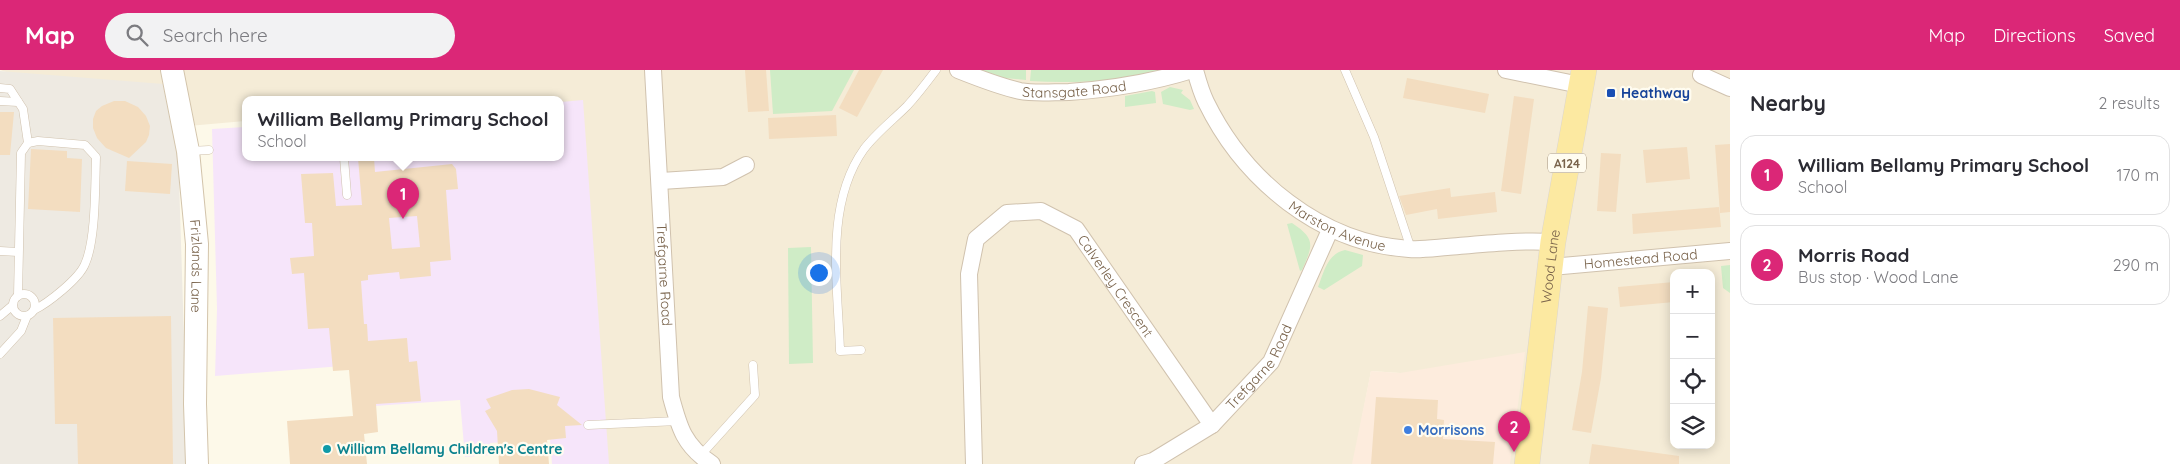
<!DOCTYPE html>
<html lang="en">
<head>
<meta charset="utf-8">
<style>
	:root { --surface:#fff; --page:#f2f2f3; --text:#2b2b33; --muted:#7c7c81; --line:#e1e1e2; --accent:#db2777 }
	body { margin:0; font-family:Quicksand,sans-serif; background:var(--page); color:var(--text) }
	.controls { position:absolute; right:15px; bottom:15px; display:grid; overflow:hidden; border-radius:10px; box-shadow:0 2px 12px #0003 }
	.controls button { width:45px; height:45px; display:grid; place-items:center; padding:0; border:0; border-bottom:1px solid var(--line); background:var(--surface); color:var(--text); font:25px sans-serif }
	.you { position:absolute; left:818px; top:202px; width:18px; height:18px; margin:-12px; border:4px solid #fff; border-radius:50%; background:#1a73e8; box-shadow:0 0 0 8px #1a73e833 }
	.badge { display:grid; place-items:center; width:32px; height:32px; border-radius:50%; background:var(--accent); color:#fff; font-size:16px; font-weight:700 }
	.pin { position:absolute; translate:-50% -41px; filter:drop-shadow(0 1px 2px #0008) }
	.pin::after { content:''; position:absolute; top:26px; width:18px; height:15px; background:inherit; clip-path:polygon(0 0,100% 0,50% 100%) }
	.popup { position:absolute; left:242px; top:26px; width:322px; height:65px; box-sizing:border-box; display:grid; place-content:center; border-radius:10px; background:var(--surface); filter:drop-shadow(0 1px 4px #0005); font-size:16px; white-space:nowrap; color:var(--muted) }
	.popup b { font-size:19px; color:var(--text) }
	.popup::after { content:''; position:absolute; left:50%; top:100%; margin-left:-10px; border:10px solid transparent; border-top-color:var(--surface) }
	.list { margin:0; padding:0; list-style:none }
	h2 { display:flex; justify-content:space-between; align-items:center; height:65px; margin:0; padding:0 20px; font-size:21px }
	h2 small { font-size:16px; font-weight:400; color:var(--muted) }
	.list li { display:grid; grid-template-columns:32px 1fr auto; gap:15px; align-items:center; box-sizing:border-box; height:80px; margin:0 10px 10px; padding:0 10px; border:1px solid var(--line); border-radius:15px }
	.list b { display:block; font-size:19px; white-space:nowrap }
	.list p { margin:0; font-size:16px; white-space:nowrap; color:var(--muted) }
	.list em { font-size:16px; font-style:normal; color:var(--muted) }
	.icon { flex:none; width:28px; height:28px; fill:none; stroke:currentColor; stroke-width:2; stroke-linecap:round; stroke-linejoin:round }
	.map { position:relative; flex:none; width:1730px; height:394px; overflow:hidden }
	header { display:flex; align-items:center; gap:30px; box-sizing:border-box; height:70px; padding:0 25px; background:var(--accent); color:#fff }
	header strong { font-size:24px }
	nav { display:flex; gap:28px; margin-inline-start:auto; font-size:18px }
	.search { width:350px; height:45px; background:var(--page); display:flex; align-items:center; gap:12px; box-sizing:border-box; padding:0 18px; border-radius:28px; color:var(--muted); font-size:19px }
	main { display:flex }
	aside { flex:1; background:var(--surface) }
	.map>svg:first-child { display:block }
</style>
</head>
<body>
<header>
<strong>Map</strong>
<div class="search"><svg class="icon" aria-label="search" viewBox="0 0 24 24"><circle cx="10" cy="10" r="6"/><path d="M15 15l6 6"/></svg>Search here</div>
<nav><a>Map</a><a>Directions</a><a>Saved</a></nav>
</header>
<main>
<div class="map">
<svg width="1730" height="394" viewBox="0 0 1730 394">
	<rect width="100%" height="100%" fill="#fdf9e9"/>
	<path fill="#f5ecd7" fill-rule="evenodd" d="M0,0H1730V394H1509L1400,303L1371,301L1353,394H604L560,30H245V51L177,57ZM1674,203H1711V375H1674Z"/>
	<polygon fill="#fdecdd" points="1525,282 1510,394 1352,394 1371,301 1400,303"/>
	<polygon fill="#eeeae2" points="0,1 176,15 188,394 0,394"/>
	<polygon fill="#f6e5fa" points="583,30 609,394 552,394 550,369 490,373 491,385 465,387 460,330 360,337 355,295 215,306 217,239 212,59 245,57 245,88 560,88 561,32"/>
	<g fill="#cfecc6">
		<polygon points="770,0 854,0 832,41 773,44"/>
		<polygon points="981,0 1026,0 1026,10 1005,8"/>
		<path d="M1031,0H1163C1119,11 1075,14 1030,11Z"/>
		<polygon points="1170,17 1183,20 1181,23 1190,30 1194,39 1190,40 1163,34 1161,22"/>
		<polygon points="1152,21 1155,22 1156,33 1125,37 1125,26"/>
		<path d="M1292,153C1316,169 1313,175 1302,200L1300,201L1287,154Z"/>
		<polygon points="811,177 813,293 789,294 788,178"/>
		<path d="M1345,180L1363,185L1362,196L1324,220L1318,217C1324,202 1327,184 1345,180Z"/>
		<polygon points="1730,195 1730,223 1723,218 1721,196"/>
	</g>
	<g fill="#f3ddc0" fill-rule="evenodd">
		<polygon points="745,0 766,0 769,41 748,42"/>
		<polygon points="859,0 883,0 857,47 839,38"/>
		<polygon points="1407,8 1489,24 1485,43 1403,28"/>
		<polygon points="1514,26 1534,29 1521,124 1501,121"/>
		<polygon points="114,31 125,31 138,37 146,46 150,56 149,65 146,72 129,88 106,78 97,68 93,58 93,49 96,41 102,36"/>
		<polygon points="0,42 14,42 10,85 0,85"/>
		<polygon points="836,45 837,66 769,69 768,48"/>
		<polygon points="1730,74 1730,142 1720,143 1715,75"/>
		<polygon points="1687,77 1690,109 1646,113 1643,80"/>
		<polygon points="31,79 67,81 67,88 82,89 80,142 28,139"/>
		<polygon points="1601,83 1621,84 1616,142 1597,141"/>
		<path d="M358,88H374L375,102L452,94L456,99L458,119L446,120L451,190L430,192L431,206L400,209L399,202L368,205V210L361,211L364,254H367L368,271L407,268L409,292L417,291L421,331L376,334L378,362L364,364L367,394H290L287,351L353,346L349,300L333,301L329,258L308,259L304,203L292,204L290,188L314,186L312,153H305L301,104L333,103L336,136L362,135ZM417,146L420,177L392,179L389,148Z"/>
		<polygon points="127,91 172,94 170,124 125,121"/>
		<polygon points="1450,118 1451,127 1495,122 1497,142 1438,149 1437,139 1406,145 1399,126"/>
		<polygon points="1719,137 1721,157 1633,164 1632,144"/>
		<polygon points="1674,212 1674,232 1620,237 1618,217"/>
		<polygon points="1588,236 1608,238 1601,308 1591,363 1572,360 1582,302"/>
		<polygon points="171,246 173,394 78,394 77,354 55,354 53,248"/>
		<polygon points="529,319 560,327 557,335 582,355 565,356 566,368 547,370 549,394 499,394 497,361 485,341 491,338 486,329 512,320"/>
		<polygon points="1376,327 1438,330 1437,349 1444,350 1443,369 1495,372 1493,394 1371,394"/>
		<polygon points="1592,374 1679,386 1679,394 1589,394"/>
	</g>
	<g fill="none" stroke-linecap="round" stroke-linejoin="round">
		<g stroke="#d0c2ae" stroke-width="9">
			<g id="lane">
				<polyline points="1345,0 1374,67 1411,179"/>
				<polyline points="0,18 10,19 23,39 28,73"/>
				<polyline points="0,31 18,32"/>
				<polyline points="190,81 209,80"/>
				<polyline points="344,88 347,125"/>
				<polyline points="0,181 18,182"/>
				<circle cx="24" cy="235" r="11"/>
				<path d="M18,226L21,83L28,73L38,71L85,75L96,87C95,115 96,170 85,194C79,209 48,233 34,240"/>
				<polyline points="0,246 13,235"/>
				<path d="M861,280L840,281C838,215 824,135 864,79C876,63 893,50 907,36C918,24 927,12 936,0"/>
				<polyline points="0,284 21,261 27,246"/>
				<polyline points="588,355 678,351"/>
				<polyline points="700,386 755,325 753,295"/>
			</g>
		</g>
		<g stroke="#d0c2ae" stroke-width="18">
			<g id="street">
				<path id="s1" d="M653,0L671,327C679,357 684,376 712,394"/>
				<path id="s2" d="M958,0C978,8 998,16 1020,21C1035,24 1053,22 1069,22C1113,19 1150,13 1192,0"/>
				<path id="s3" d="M1195,0C1198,11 1201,22 1206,32C1244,110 1320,173 1409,179C1421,180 1435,178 1447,177C1482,174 1518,170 1553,172"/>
				<polyline points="1506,0 1580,15"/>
				<polyline points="1701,5 1730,18"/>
				<polyline points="661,111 723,107 746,95"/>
				<path id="s4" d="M1551,197L1730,181"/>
				<path id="s5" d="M974,394L969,204L976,169L1007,143L1041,141L1076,159L1212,355"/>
				<path id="s6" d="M1143,394L1153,391L1212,355L1271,292L1330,160"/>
			</g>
		</g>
		<g stroke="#d3c4ab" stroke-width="24">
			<g id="secondary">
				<path id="s7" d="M172,0L188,81L197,174L195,334L197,394"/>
			</g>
		</g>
		<g stroke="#dcd6d0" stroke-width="26">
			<g id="primary">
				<path id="s8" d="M1527,394L1553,172L1584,0"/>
			</g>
		</g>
		<use href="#lane" stroke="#fff" stroke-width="8"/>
		<use href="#street" stroke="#fff" stroke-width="16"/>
		<use href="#secondary" stroke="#fff" stroke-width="22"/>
		<use href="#primary" stroke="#fce9a1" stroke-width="25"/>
	</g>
	<rect fill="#1a4fb4" stroke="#fffcf0" stroke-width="2" x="1606" y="18" width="10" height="10" rx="2.5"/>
	<circle fill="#3f7fe0" stroke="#fffcf0" stroke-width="2" cx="1408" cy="360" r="5"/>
	<circle fill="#0f9aa8" stroke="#fffcf0" stroke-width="2" cx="327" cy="379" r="5"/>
	<g text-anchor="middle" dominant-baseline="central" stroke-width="4.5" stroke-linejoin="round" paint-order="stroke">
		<rect fill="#fffcf0" stroke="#a1917c" stroke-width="1" x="1548" y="83.5" width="38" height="19" rx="4"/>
		<g font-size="12" font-weight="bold" fill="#79634b">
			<text x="1567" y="93">A124</text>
		</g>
		<g font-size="14" fill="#79634b" stroke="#fffcf0">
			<text stroke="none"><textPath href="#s2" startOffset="120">Stansgate Road</textPath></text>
			<text stroke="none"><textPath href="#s3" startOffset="220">Marston Avenue</textPath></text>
			<text stroke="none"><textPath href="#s4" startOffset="90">Homestead Road</textPath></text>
			<text stroke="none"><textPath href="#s7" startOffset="198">Frizlands Lane</textPath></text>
			<text stroke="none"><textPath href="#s8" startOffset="199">Wood Lane</textPath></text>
			<text stroke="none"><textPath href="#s1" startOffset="205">Trefgarne Road</textPath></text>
			<text stroke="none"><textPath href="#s5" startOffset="409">Calverley Crescent</textPath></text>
			<text stroke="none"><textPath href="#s6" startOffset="155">Trefgarne Road</textPath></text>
		</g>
		<g font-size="14" font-weight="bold" fill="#164399" stroke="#fffcf0" text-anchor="start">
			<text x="1621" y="23">Heathway</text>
		</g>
		<g font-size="14" font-weight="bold" fill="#366cbe" stroke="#fffcf0" text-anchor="start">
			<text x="1418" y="360">Morrisons</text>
		</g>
		<g font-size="14" font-weight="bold" fill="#0d838f" stroke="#fffcf0" text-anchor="start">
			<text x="337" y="379">William Bellamy Children's Centre</text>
		</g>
	</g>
</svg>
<div class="controls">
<button>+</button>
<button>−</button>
<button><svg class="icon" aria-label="locate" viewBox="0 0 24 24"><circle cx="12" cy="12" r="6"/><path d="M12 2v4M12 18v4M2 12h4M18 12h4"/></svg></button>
<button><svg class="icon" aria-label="layers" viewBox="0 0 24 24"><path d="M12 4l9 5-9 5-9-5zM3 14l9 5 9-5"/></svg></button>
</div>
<div class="you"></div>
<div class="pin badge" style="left:403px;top:149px">1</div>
<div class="popup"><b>William Bellamy Primary School</b>School</div>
<div class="pin badge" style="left:1514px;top:382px">2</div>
</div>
<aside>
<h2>Nearby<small>2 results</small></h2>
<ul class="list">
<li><span class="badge">1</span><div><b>William Bellamy Primary School</b><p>School</p></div><em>170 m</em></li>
<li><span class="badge">2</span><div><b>Morris Road</b><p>Bus stop · Wood Lane</p></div><em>290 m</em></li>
</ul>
</aside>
</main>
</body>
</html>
